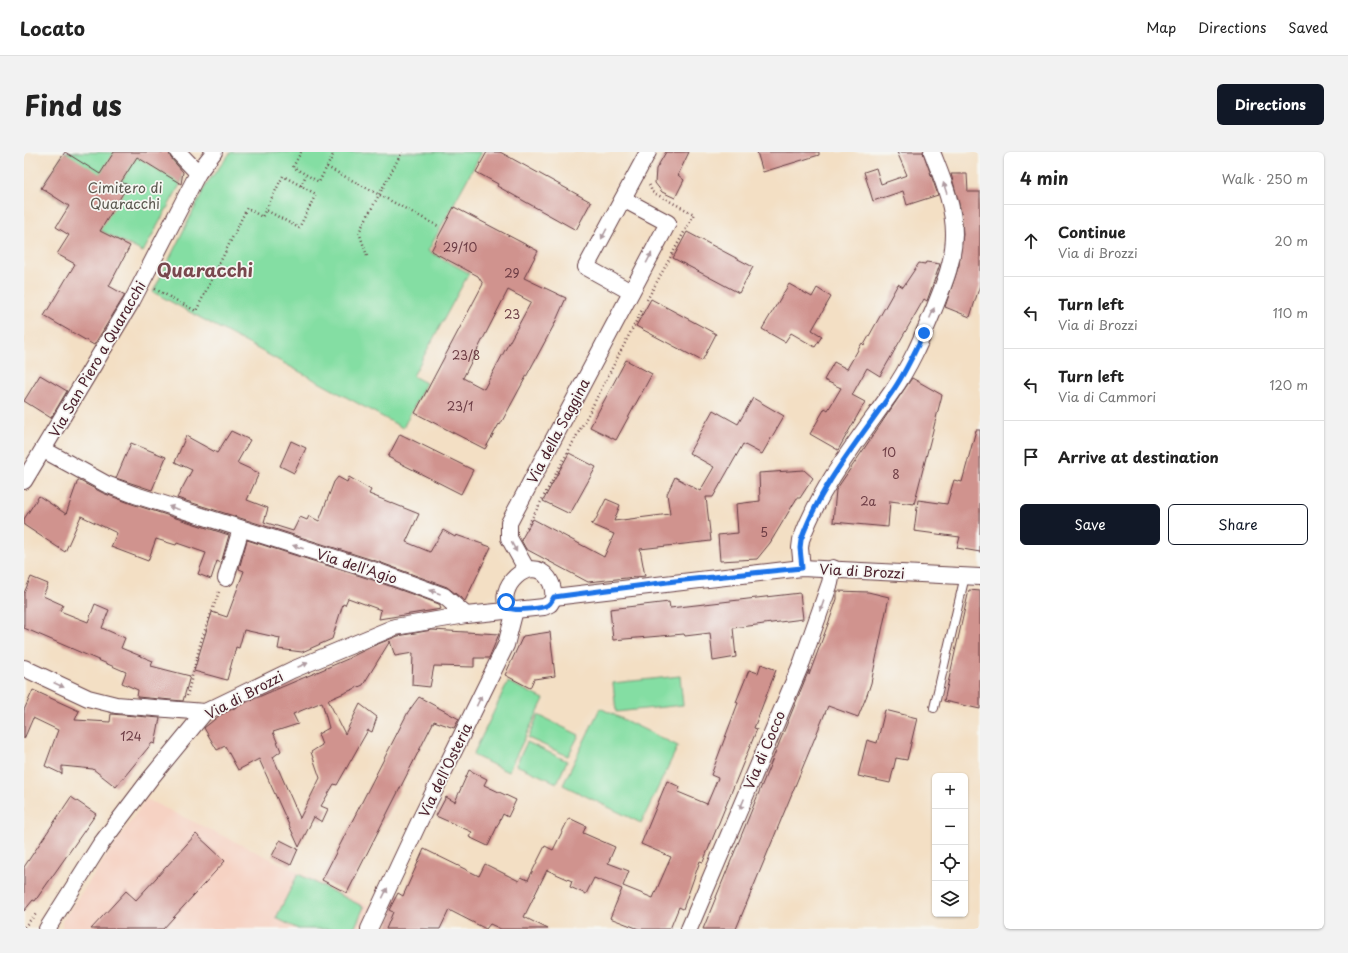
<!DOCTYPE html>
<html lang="en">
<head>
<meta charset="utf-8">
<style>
	:root { --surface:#fff; --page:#f2f2f2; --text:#222; --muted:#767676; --line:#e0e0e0; --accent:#111827 }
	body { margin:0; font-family:"Playpen Sans",sans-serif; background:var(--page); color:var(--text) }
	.controls { position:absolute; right:12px; bottom:12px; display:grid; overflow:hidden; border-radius:6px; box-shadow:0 1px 3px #0004 }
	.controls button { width:36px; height:36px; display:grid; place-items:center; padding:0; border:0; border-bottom:1px solid var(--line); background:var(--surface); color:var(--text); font:20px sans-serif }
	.stop { position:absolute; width:12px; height:12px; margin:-9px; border:3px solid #1a73e8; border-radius:50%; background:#fff }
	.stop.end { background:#1a73e8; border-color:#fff; box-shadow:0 1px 4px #0008 }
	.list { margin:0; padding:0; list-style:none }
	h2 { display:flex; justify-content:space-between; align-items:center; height:52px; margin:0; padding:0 16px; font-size:17px }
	h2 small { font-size:13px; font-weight:400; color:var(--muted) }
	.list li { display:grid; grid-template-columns:26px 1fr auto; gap:12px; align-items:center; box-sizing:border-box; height:72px; padding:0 16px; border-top:1px solid var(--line) }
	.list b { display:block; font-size:15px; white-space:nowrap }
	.list p { margin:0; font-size:13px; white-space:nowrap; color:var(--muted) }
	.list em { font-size:13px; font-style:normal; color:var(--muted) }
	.actions { display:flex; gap:8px; padding:12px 16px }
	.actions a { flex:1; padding:9px 0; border:1px solid var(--accent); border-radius:6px; text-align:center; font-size:14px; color:var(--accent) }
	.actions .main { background:var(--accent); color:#fff }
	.icon { flex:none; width:22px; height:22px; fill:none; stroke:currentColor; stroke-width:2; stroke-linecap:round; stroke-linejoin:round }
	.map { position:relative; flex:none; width:956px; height:777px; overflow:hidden; border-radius:6px }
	header { display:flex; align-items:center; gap:24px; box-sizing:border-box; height:56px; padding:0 20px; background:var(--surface); border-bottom:1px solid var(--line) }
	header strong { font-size:19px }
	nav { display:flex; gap:22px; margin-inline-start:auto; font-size:14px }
	.intro { display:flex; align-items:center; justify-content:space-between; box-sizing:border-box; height:96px; padding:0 24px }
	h1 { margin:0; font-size:28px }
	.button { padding:10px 18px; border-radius:6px; background:var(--accent); color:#fff; font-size:14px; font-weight:700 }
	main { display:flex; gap:24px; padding:0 24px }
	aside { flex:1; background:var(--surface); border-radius:6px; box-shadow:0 1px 3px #0004 }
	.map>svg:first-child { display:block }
</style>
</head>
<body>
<header>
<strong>Locato</strong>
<nav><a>Map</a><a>Directions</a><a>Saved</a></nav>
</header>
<div class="intro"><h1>Find us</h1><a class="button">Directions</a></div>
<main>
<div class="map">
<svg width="956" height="777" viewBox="0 0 956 777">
	<rect width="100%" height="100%" fill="#f6f6f2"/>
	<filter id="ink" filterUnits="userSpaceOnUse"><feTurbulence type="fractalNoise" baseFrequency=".025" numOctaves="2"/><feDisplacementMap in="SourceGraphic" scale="8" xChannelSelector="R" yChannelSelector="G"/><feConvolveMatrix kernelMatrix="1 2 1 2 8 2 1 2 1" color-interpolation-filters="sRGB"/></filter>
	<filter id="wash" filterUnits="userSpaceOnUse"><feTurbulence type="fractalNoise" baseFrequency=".012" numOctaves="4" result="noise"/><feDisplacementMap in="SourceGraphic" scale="16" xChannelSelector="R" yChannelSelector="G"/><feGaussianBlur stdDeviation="0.9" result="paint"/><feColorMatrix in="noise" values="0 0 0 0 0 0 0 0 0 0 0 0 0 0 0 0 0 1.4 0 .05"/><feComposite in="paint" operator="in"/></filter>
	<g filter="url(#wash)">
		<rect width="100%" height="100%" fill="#f3dfc4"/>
		<polygon fill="#f6d2c3" points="122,647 347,755 335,777 38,777 38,769"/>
		<g fill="#84dea3" stroke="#677e67">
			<path d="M41,0L148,1L147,5C157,13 159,17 158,29L119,100L74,77L70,71L17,36Z"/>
			<polygon points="207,0 458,0 404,99 445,121 389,224 402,231 379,276 129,140 183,31"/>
			<polygon points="656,524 659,553 592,560 589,531"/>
			<polygon points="484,530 520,547 484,620 449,603"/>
			<polygon points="576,556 654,594 617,671 539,633"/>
			<polygon points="514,563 555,583 544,604 504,586"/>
			<polygon points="503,590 543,609 533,631 492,613"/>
			<polygon points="274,722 340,755 330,777 274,777 252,766"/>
		</g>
		<g id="blocks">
			<g fill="#d0938e" fill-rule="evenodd">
				<polygon points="41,0 76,22 90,0 145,0 147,6 159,20 157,32 113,5 97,30 104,33 76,79 106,94 85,134 101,143 70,193 20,164 51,112 33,102 45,83 32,75 45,54 17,36"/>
				<polygon points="463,0 476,0 567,50 552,78 473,34 474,32 452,20"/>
				<polygon points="642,0 665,0 654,23 660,28 651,46 638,40 631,31 632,17"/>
				<polygon points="733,0 795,0 795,3 739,20"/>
				<polygon points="873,0 899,0 914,43 883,53 879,39 849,49 840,20 852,16 857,32 883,23"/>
				<polygon points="927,22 943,22 944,40 956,40 956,133 946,165 921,155 935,113 939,82 937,59"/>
				<path d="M430,55L514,99L500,126L542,146L530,173L476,273L475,272L461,297L391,261L459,132L454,124L407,99ZM484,138L507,150L460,237L439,226Z"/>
				<polygon points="663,80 729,115 715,141 649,106"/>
				<polygon points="902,110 916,112 903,149 900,147 856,224 843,216 828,243 841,250 814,298 786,282 801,256 804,258 817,236 800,228 810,210 823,217 838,191 840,193 874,132 879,135 895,111 901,112"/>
				<polygon points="765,132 788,145 793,136 807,145 788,178 798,184 791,195 767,181 761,190 738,177"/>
				<polygon points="627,147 692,182 678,209 612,174"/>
				<polygon points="602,208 628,222 592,288 566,275"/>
				<polygon points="16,223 43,239 27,266 0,249"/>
				<polygon points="888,226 918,243 890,352 866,349 864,375 809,370 812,338"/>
				<polygon points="729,246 760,264 738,302 719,292 689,345 682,345 687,389 616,397 621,424 564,430 502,397 497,388 509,367 580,405 590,382 567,372 570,371 582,347 596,353 590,369 646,362 643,342 651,325 676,339 690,315 665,301 689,258 714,272"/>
				<polygon points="952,278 956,278 956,400 933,396 936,385 890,379 894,348 923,352 930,328 938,330"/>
				<polygon points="207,279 226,288 213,311 235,321 223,348 244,356 240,370 269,379 276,365 283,368 285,364 295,369 310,330 314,325 323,330 325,325 347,338 345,342 395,362 382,390 406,400 419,378 431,385 432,383 467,395 441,449 423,435 355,410 153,346 168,318 151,310 162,284 193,301"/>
				<polygon points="376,282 449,318 437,342 364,305"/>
				<polygon points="267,289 282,296 270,321 256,314"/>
				<polygon points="107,291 142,305 128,338 92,326"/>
				<polygon points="545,301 572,315 546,362 519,349"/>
				<polygon points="780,318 789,326 776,346 773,346 746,391 733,407 696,409 694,383 714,381 712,352 736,349 735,321"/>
				<polygon points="54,328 79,341 108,352 205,383 197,411 193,409 187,427 174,422 182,401 153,391 152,393 132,387 124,409 87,395 93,381 57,364 41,400 0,373 0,367 15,344 42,362"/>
				<polygon points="223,388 349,428 415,452 417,457 355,467 357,458 324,446 321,453 319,452 308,487 278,500 254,497 256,486 220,478 215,496 212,495 203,528 170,519 188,460 203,465 220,419 215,417"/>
				<polygon points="7,425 24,432 19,444 39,453 36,459 64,470 71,452 85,458 78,476 101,486 97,496 129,509 127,514 166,524 159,549 113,545 114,538 98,531 102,520 0,476 0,441"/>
				<polygon points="945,438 956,439 956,557 920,549"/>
				<polygon points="813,439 844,440 865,445 847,531 843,543 834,565 804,554 712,777 679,777 785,518 785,523 807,464 813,447"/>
				<polygon points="776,441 779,467 709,476 712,505 689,509 686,481 661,484 660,482 589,488 586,457 645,450 646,456"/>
				<path d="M408,478L475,482L465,506H450V515L410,514L406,535L388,533L389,501L371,504L366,489L339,533L304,548L321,582L336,552L353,565L348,580L344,578L313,633L310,632L297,654L304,657L298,670L290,665L275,695L235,607L214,618L201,594L193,598L180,576L196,563L225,549L326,506H325L349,494L374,484ZM298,550L305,576L294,582L298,593L287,600L296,626L276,666L249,605L257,599L249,580L274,572L269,562Z"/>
				<polygon points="526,480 531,524 510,527 506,536 481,523 499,484"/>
				<polygon points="737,512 752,518 730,576 733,577 679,710 676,709 659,757 655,755 646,777 615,777 586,766 598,737 570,726 562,742 546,735 548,729 523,718 500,765 524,777 477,777 466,772 462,777 425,758 416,777 362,777 369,760 365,758 374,741 379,744 400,697 455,724 461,712 495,729 497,725 504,728 521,694 529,698 545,666 562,674 559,681 591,695 584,711 605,719 599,734 629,746 647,705 617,692 643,629 656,635 654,640 683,652 694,626 687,623 714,551 712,550 725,518 734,521"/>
				<polygon points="9,538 55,559 51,568 86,570 87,562 136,566 131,592 128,591 92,635 69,617 38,614 38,622 21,614 34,578 9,566 0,587 0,558"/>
				<polygon points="395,545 435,567 430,576 410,569 323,741 298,728 384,560"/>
				<polygon points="861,558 893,566 883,608 872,606 866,631 834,624 843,588 853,591"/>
				<polygon points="445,618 463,627 460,633 492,648 484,665 479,662 464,694 445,685 448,680 412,664 422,645 431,650"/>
				<polygon points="47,645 72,662 11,749 9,748 0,759 0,715"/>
				<polygon points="172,682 201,709 139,777 67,777 102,739 112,748"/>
				<polygon points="256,688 274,697 267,713 248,704"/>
			</g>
		</g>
	</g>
	<g filter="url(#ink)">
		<use href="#blocks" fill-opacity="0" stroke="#633c42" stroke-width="1"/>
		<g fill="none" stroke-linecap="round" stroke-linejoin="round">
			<g stroke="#633c42" stroke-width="10">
				<polyline id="lane" points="910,556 941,424"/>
			</g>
			<g stroke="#633c42" stroke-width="18">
				<g id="street">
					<polyline points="154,0 174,21"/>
					<polyline points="607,140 562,115 624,0"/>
					<polyline points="20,298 82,332 111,343 352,419 420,444 442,463"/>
					<polyline points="0,329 108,149 174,21 190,0"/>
					<path d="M778,416L776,396L777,388C797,333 834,288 867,241C886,215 898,186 910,157C920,132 930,109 930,82C930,53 918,26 908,0"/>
					<polyline points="503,418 485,386 485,371 644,71 599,47"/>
					<polyline points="202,426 217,377"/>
					<polyline points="530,445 778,416 956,425"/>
					<polyline points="0,516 64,546 92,553 181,560"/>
					<path d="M23,777L76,693L126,627L181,560L268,518L371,475L442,463L520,455L526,452L529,447C530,440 529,433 524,426C506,400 470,438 485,456L491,458"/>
					<polyline points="345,777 396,668 482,493 491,458"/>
					<polyline points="665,777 778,510 806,431 809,416"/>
				</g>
			</g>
			<g stroke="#633c42" stroke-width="2.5" stroke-dasharray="1 3" stroke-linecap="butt">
				<polyline points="277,0 269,15 295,30 310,1 308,0"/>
				<polyline points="303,15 416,75"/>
				<polyline points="277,34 282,23"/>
				<polyline points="343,104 335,80 378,0"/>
				<polyline points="131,137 172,159 223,56 238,65 259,24 292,42 275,76 242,58"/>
				<polyline points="623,148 670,62 628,40 625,31"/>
				<polyline points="501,379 565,261 619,156"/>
				<polyline points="163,544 177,489 195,440"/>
				<polyline points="0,775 12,762"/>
			</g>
			<use href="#lane" stroke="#fff" stroke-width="8"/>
			<use href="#street" stroke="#fff" stroke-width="16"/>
		</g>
		<defs><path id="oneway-solid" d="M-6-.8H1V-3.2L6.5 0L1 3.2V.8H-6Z"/></defs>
		<g fill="#ae9aa0">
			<use href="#oneway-solid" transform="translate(921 36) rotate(-108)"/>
			<use href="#oneway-solid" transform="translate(580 82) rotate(118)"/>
			<use href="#oneway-solid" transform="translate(625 106) rotate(-62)"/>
			<use href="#oneway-solid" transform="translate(908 161) rotate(-67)"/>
			<use href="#oneway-solid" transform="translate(150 356) rotate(-162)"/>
			<use href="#oneway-solid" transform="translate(274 395) rotate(-162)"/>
			<use href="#oneway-solid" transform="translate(490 395) rotate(61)"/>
			<use href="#oneway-solid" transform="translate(411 440) rotate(-160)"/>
			<use href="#oneway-solid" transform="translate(798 454) rotate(109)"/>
			<use href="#oneway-solid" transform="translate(279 513) rotate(-23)"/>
			<use href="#oneway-solid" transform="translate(35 533) rotate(25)"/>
			<use href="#oneway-solid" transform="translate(455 549) rotate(-64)"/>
			<use href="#oneway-solid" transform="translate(718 652) rotate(113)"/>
			<use href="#oneway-solid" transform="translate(361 741) rotate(-64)"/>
		</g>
	</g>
	<g fill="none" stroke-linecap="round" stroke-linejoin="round" filter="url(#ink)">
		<path stroke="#1a73e8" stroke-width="5" d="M482,450L485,456C491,459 518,457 524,453C527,451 528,448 530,445L651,429L778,416L776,396L777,388C797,332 835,288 868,240C881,222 890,201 900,181"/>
	</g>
	<g text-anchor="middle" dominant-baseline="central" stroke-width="3.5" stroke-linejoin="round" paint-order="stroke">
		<g font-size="12" fill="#6c3c44">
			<text x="436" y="95">29/10</text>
			<text x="488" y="121">29</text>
			<text x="488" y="162">23</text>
			<text x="442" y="203">23/8</text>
			<text x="436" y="254">23/1</text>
			<text x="865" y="300">10</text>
			<text x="872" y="322">8</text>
			<text x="844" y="349">2a</text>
			<text x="740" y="380">5</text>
			<text x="107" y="584">124</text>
		</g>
		<g font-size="14" fill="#5b584f" stroke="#f6f6f2">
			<text x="101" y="35">Cimitero di<tspan x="101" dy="16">Quaracchi</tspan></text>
		</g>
		<g font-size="14" fill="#4a1f2b" stroke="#f6f6f2">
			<text transform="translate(73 207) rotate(-60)">Via San Piero a Quaracchi</text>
			<text transform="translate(534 279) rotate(-62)">Via della Saggina</text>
			<text transform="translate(333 414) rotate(18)">Via dell'Agio</text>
			<text transform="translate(838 419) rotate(3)">Via di Brozzi</text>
			<text transform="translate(220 543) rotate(-28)">Via di Brozzi</text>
			<text transform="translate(740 598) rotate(-67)">Via di Cocco</text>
			<text transform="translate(421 618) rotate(-64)">Via dell'Osteria</text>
		</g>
		<g font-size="18" font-weight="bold" fill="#79484e" stroke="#f6f6f2">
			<text x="181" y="117">Quaracchi</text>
		</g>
	</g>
</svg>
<div class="controls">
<button>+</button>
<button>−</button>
<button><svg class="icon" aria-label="locate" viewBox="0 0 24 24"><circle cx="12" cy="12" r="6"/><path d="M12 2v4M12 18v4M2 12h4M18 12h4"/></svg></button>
<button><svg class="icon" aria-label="layers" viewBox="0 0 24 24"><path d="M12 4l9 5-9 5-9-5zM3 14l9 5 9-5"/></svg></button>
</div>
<div class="stop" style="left:482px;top:450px"></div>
<div class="stop end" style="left:900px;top:181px"></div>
</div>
<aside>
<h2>4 min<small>Walk · 250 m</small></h2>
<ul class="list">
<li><svg class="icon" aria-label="ahead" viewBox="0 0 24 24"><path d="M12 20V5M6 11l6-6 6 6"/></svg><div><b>Continue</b><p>Via di Brozzi</p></div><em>20 m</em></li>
<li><svg class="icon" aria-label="left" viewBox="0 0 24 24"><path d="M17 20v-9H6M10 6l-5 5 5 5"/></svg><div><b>Turn left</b><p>Via di Brozzi</p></div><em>110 m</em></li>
<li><svg class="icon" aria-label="left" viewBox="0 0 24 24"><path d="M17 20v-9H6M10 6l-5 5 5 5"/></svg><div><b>Turn left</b><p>Via di Cammori</p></div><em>120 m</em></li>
<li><svg class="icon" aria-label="arrive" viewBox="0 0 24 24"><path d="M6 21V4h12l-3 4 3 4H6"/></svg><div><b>Arrive at destination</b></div></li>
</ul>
<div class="actions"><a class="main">Save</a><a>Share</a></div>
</aside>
</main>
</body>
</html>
